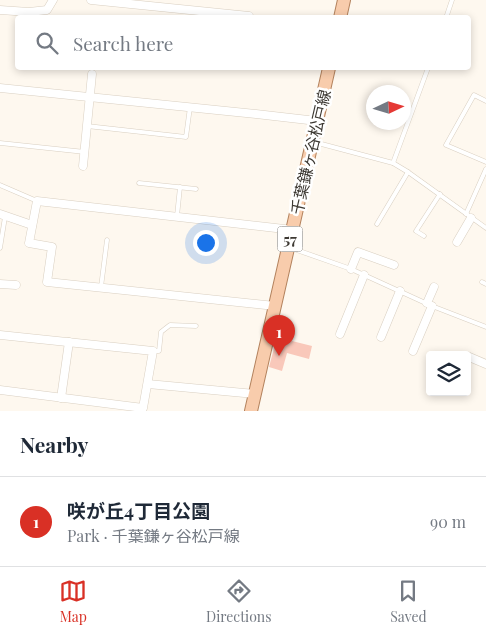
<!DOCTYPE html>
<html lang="en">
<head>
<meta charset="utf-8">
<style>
	:root { --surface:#fff; --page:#f6f6f7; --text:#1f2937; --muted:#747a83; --line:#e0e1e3; --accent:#d93025 }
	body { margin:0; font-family:"Playfair Display","Noto Sans JP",serif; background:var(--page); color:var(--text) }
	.controls { position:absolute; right:15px; bottom:15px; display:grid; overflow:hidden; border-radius:5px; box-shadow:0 2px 8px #0003 }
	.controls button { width:45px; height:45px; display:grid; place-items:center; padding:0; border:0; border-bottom:1px solid var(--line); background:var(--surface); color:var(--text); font:25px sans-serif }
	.compass { position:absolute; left:366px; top:85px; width:45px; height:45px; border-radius:50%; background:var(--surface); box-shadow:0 2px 8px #0003; rotate:86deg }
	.you { position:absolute; left:205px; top:242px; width:18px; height:18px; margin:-12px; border:4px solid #fff; border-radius:50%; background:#1a73e8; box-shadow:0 0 0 8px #1a73e833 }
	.badge { display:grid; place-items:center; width:32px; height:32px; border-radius:50%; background:var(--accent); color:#fff; font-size:16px; font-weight:700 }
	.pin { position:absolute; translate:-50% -41px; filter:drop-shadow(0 1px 2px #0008) }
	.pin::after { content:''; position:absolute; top:26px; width:18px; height:15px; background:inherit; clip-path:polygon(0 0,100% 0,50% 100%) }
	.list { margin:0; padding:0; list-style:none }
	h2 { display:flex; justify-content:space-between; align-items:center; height:65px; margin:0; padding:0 20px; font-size:21px }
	h2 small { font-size:16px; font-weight:400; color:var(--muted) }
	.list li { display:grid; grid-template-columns:32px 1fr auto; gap:15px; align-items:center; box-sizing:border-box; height:90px; padding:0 20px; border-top:1px solid var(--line) }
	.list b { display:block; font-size:19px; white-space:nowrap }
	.list p { margin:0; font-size:16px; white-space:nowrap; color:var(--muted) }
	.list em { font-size:16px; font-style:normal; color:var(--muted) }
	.icon { flex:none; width:28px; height:28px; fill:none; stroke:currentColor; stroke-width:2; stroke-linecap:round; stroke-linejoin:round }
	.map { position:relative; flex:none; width:486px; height:411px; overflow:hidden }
	.search { position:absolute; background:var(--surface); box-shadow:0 2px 8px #0003; left:15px; right:15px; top:15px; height:55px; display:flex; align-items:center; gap:12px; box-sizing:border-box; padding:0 18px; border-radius:5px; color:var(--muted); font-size:19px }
	.sheet { height:155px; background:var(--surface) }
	nav { display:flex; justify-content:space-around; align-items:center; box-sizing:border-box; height:70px; border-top:1px solid var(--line); background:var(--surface); font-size:14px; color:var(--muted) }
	nav a { display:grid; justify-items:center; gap:2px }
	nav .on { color:var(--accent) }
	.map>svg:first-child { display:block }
</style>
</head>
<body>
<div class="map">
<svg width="486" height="411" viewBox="0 0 486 411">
	<rect width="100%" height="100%" fill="#fef8ef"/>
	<polygon fill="#f9c8ba" points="284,339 312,346 309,359 287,353 282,371 269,367 276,341 283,343"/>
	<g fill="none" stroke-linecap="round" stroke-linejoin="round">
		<g stroke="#d9cfc1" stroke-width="5">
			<g id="lane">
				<polyline points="446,18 452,0"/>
				<polyline points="486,101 474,95 446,145 486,162"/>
				<polyline points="87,126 186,137 190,107"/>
				<polyline points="314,142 393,163 408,172 486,228"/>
				<polyline points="0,143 85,152"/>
				<polyline points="393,163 428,68"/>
				<polyline points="139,183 196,189"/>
				<polyline points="0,185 37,201"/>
				<polyline points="466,214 486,169"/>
				<polyline points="177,216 180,187"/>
				<polyline points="377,224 408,172"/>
				<polyline points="424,236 416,231 440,194"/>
				<polyline points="0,248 5,217"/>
				<polyline points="291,248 351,269 432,306 486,327"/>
				<polyline points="482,282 486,284"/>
				<polyline points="101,287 107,240"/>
				<polyline points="153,351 159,351 161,332 170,325 196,326"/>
			</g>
		</g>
		<g stroke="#d9cfc1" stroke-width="9">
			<g id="street">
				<polyline points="91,0 249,16"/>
				<polyline points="0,10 29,12 47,10 53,0"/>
				<polyline points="0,88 256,114 317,121"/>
				<polyline points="83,166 92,74"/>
				<polyline points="0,214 32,225"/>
				<polyline points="457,242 471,218"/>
				<polyline points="351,269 358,252 394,265"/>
				<polyline points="0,284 16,285"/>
				<polyline points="427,303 434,287"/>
				<polyline points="275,306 47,282 52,247 29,243 37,201 293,230"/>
				<polyline points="340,334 364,275"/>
				<polyline points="0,335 153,351 143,408 0,390"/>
				<polyline points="381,337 400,291"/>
				<polyline points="413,351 432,306"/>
				<polyline points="467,356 486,364"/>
				<polyline points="148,384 255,394"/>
				<polyline points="61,398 69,342"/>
			</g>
		</g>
		<g stroke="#b3825d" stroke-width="14">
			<g id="primary">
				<polyline points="340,18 344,0"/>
				<polyline points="251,411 329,68"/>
			</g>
		</g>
		<use href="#lane" stroke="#fff" stroke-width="4"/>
		<use href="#street" stroke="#fff" stroke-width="8"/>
		<use href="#primary" stroke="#f8ccac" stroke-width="12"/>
	</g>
	<g text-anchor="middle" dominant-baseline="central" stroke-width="5" stroke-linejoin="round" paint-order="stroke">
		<rect fill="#fff" stroke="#777470" stroke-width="1" x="277.5" y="226.5" width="25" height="25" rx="4"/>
		<g font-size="15" font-weight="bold" fill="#3d3933">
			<text x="290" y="239">57</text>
		</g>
		<g font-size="16" fill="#3d3933" stroke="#fff">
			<text transform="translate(310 152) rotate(-77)">千葉鎌ヶ谷松戸線</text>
		</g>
	</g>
</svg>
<div class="controls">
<button><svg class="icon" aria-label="layers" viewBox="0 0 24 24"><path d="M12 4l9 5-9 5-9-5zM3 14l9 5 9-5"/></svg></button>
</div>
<svg class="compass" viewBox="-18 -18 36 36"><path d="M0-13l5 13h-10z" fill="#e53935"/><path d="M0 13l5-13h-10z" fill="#747a83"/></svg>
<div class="you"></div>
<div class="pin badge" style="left:279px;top:356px">1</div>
<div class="search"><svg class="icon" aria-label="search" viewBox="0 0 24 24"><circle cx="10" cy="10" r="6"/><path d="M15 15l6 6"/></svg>Search here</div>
</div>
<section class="sheet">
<h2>Nearby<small></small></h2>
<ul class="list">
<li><span class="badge">1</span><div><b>咲が丘4丁目公園</b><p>Park · 千葉鎌ヶ谷松戸線</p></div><em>90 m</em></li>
</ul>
</section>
<nav>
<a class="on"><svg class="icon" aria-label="map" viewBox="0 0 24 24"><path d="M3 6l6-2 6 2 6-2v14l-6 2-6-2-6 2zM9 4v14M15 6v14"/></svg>Map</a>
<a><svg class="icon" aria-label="directions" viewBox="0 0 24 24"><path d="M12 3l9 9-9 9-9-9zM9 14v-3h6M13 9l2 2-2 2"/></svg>Directions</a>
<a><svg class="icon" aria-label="saved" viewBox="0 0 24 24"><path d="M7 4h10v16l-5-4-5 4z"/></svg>Saved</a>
</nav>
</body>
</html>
